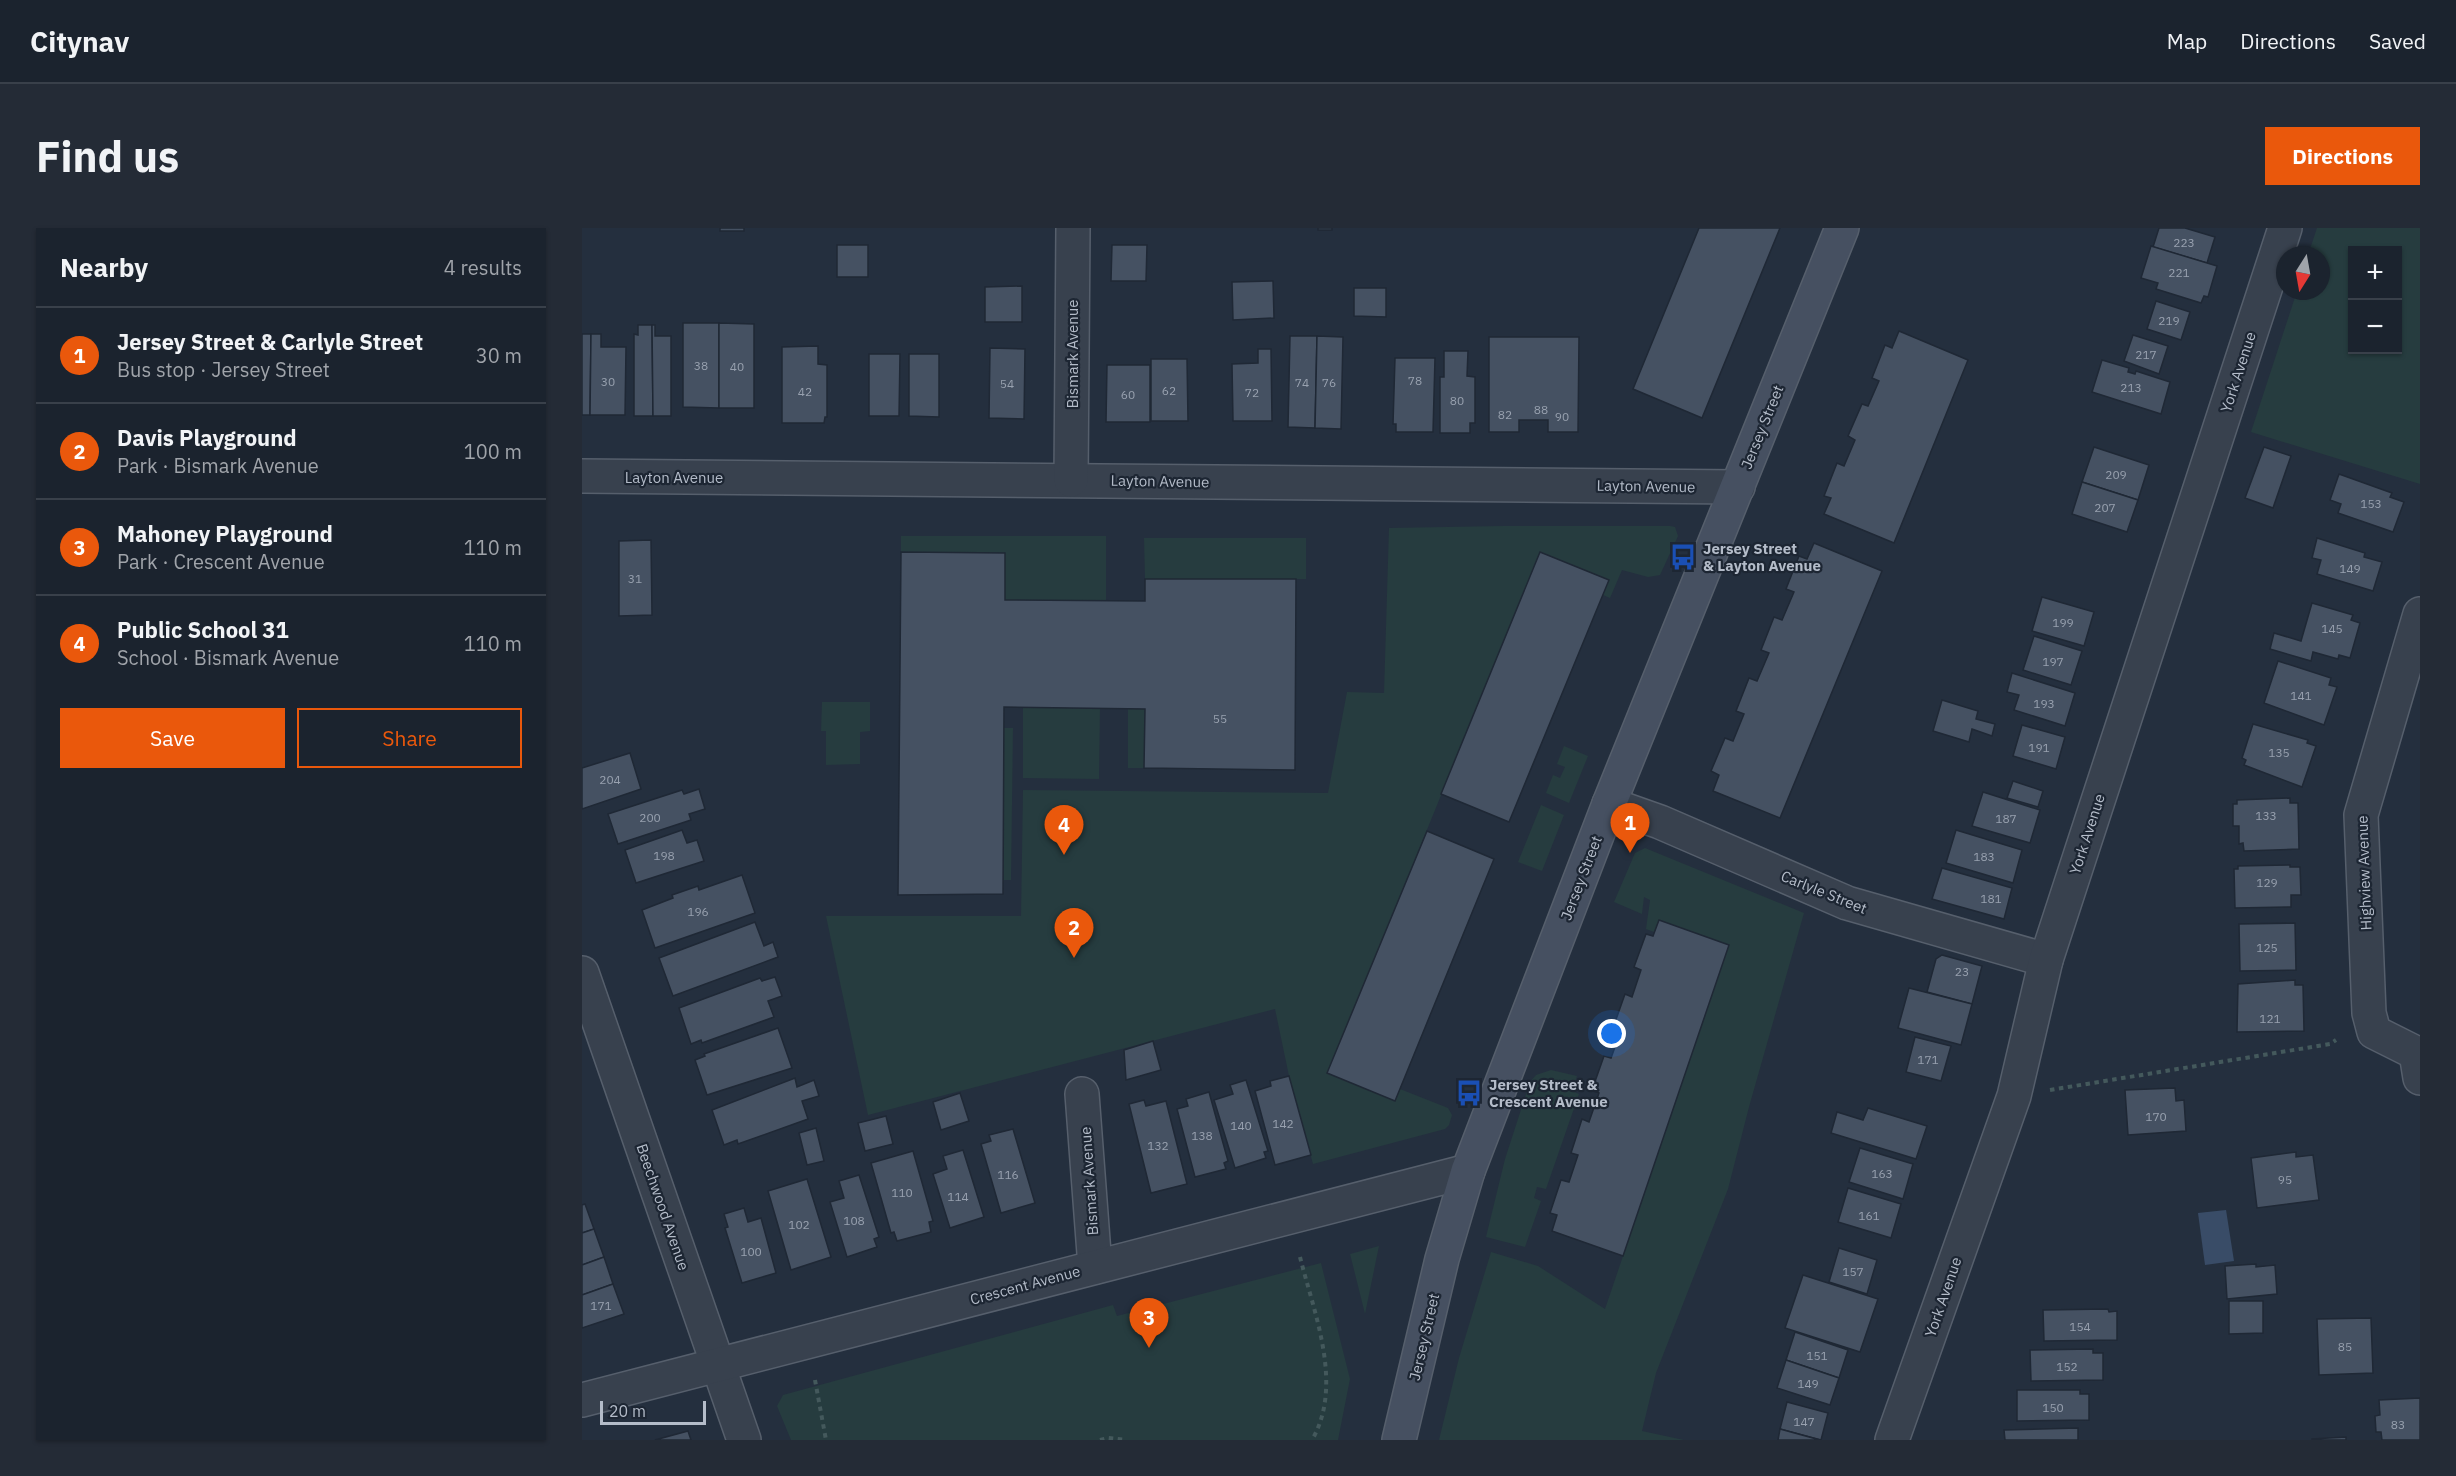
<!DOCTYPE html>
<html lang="en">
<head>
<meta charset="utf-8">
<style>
	:root { --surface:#1b232e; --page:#242b36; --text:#f1f3f6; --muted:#a0a4aa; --line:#39404a; --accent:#ea580c }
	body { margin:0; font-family:"IBM Plex Sans",sans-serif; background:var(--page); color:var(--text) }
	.controls { position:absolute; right:18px; top:18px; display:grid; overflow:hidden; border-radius:0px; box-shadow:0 2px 4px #0004 }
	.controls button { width:54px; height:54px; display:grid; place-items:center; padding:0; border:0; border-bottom:2px solid var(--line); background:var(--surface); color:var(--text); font:30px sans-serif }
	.compass { position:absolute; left:1694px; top:18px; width:54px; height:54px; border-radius:50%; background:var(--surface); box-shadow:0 2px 4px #0004; rotate:191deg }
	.scale { position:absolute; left:18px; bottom:15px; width:106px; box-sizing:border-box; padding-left:6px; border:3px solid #b4bcc9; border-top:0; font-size:16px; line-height:21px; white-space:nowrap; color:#b4bcc9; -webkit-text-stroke:4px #1d2633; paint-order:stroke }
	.you { position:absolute; left:1030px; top:806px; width:21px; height:21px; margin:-15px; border:4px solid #fff; border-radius:50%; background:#1a73e8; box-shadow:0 0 0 9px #1a73e833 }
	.badge { display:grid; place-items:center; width:39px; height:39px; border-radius:50%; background:var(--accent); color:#fff; font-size:20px; font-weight:700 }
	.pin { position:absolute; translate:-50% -50px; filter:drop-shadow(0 2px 3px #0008) }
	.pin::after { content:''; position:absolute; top:32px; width:21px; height:18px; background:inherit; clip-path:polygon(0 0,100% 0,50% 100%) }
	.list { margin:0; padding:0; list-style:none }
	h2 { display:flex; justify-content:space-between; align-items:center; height:78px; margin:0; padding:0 24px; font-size:26px }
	h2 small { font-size:20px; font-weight:400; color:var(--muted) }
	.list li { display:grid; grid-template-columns:39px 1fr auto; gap:18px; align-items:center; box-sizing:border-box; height:96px; padding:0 24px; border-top:2px solid var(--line) }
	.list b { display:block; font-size:22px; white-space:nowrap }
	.list p { margin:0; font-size:20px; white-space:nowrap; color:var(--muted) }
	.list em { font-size:20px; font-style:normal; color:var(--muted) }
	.actions { display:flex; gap:12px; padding:18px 24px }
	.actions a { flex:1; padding:14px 0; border:2px solid var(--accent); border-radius:0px; text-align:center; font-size:21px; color:var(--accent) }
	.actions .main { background:var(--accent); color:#fff }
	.map { position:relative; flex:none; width:1838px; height:1212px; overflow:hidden; border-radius:0px }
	header { display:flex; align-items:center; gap:36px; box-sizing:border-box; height:84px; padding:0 30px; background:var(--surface); border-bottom:2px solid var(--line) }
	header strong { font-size:28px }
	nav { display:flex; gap:33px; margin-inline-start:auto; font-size:21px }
	.intro { display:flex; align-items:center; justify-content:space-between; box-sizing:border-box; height:144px; padding:0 36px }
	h1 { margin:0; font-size:42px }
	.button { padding:15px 27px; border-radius:0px; background:var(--accent); color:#fff; font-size:21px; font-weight:700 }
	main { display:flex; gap:36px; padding:0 36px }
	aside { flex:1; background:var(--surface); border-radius:0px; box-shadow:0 2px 4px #0004 }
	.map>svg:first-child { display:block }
</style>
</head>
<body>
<header>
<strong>Citynav</strong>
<nav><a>Map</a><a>Directions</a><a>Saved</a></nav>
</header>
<div class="intro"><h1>Find us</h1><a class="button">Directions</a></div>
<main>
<aside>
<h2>Nearby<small>4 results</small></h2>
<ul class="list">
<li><span class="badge">1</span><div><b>Jersey Street &amp; Carlyle Street</b><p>Bus stop · Jersey Street</p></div><em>30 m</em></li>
<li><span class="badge">2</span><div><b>Davis Playground</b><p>Park · Bismark Avenue</p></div><em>100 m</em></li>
<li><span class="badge">3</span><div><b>Mahoney Playground</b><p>Park · Crescent Avenue</p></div><em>110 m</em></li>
<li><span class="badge">4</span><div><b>Public School 31</b><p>School · Bismark Avenue</p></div><em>110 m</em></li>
</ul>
<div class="actions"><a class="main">Save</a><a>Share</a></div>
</aside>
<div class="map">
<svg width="1838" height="1212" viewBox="0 0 1838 1212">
	<rect width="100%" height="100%" fill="#242f3e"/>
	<g fill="#263c3f" fill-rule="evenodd">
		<path d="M1735,0H1838V256L1669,204L1715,63H1739V27H1726ZM1770,22H1816V122H1770Z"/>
		<polygon points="921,298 1088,298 1093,299 1096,308 1078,347 1066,349 1040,342 1028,370 1021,367 1026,352 958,324 746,845 813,873 818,861 866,880 870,887 867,897 863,901 731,936 707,848 693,781 286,887 244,688 439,688 441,562 746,565 765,464 802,465 807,300"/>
		<polygon points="319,308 524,308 524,373 423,372 423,325 319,324"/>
		<polygon points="562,310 724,310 724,351 563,351"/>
		<polygon points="240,474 288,474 288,503 278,504 278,536 244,537 244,503 239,503"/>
		<polygon points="441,480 518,480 517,551 441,550"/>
		<polygon points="546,480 563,481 562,540 546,540"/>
		<polygon points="422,500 431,500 429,652 421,652"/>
		<polygon points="982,518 1006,528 987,575 964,565 971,547 978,550 983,539 975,536"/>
		<polygon points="959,577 982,587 960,643 936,634"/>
		<polygon points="1063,620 1222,685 1167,879 1146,961 1074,1145 1060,1203 1102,1212 857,1212 877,1130 909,1024 956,1038 1023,1081 1147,717 1077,692 1072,704 1064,701 1068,672 1062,669 1060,686 1032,674 1053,625"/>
		<polygon points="969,842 995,848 990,863 997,866 964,961 955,959 952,970 959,973 943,1019 904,1009 923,931 948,854 954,847"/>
		<polygon points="797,1018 783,1086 768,1026"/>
		<polygon points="739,1035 768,1151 756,1212 209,1212 195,1178 201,1167 531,1077 535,1088"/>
	</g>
	<polygon fill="#394c67" points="1644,982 1652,1033 1623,1037 1616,985"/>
	<g fill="#455162" stroke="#1f2835" stroke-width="1.5">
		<rect x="138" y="0" width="24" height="3"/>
		<rect x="736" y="0" width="14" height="2"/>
		<polygon points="1117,0 1198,0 1120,190 1051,161"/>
		<polygon points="1577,0 1603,0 1633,9 1625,35 1571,19"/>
		<rect x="255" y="17" width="31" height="32"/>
		<polygon points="530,17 565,17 564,53 529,53"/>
		<polygon points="1569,18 1635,38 1626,69 1622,68 1619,75 1574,61 1576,55 1559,50"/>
		<polygon points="691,53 692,90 651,92 650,54"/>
		<polygon points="440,58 440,94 403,94 403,59"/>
		<polygon points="772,60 804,60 804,89 772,88"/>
		<polygon points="1574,73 1608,84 1599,112 1565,101"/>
		<polygon points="101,95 137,95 137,180 101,179"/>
		<polygon points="137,95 172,96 172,180 137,180"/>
		<polygon points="56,97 70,97 71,188 52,188 52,106 56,107"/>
		<polygon points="70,97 73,97 73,108 89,108 89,188 71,188"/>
		<polygon points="1317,103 1386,132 1312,315 1242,286 1249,270 1242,268 1255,235 1262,238 1273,212 1266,208 1280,176 1286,178 1297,153 1290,150 1303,117 1310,120"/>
		<polygon points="0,106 9,106 8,187 0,187"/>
		<polygon points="9,106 19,106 19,119 44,119 43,187 8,187"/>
		<polygon points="1551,107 1586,118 1577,146 1542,133"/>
		<polygon points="708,108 735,108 733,200 706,199"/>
		<polygon points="735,108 761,109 759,201 733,200"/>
		<polygon points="907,109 997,109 996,204 966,204 966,192 937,192 937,204 907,204"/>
		<polygon points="236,118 236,136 245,137 245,189 243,189 242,195 200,195 200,119"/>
		<polygon points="408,120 443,121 442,191 407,190"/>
		<polygon points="676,121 689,121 690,193 651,193 650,136 676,135"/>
		<polygon points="862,123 886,123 885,148 893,149 893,195 888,195 888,205 858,205 858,149 862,149"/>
		<polygon points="287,126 318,126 317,188 287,188"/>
		<polygon points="327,126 357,126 357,189 327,188"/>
		<polygon points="813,130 853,130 851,204 814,204 814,196 811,196"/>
		<polygon points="569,131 605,131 606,193 569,193"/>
		<polygon points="1520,132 1547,140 1546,144 1553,146 1554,143 1588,154 1579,186 1510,164"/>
		<polygon points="525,137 568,137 568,194 524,194"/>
		<polygon points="1512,219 1567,237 1556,272 1500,254"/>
		<polygon points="1682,219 1709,228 1691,280 1663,270"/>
		<polygon points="1757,246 1810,265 1808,269 1822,274 1811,304 1756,285 1759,276 1748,272"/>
		<polygon points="1500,254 1556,272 1545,304 1490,286"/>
		<polygon points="1735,310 1783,325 1782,329 1800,334 1791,363 1735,346 1739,332 1730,330"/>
		<polygon points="69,312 70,387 37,388 37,313"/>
		<polygon points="1232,315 1300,343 1198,590 1131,563 1137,547 1129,543 1143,510 1151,513 1162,486 1154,483 1167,450 1175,453 1187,425 1179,422 1192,389 1200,392 1212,364 1204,361 1217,328 1225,331"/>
		<polygon points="319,324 423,325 423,372 563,373 563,351 714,351 713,542 562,540 563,481 422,479 421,666 316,667"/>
		<polygon points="958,324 1027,352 927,594 859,566"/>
		<polygon points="1460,369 1512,384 1502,418 1450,403"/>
		<polygon points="1730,375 1771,387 1769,392 1778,395 1768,430 1757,427 1756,431 1731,424 1729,433 1688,421 1692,405 1719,413"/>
		<polygon points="1452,408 1500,423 1489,457 1441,442"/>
		<polygon points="1696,433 1749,450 1747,457 1755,459 1742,497 1682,475"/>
		<polygon points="1430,445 1493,465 1483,498 1432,482 1437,467 1425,464"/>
		<polygon points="1360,472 1396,483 1394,491 1413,496 1410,508 1390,501 1387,514 1351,503"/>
		<polygon points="1671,496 1726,512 1725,515 1734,518 1720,559 1662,537 1664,532 1660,530"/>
		<polygon points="1440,497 1483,509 1474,541 1431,528"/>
		<polygon points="48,525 59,561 0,581 0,540"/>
		<polygon points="1431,553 1461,563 1456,579 1425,570"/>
		<polygon points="117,561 123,581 107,586 109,592 36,616 26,586 100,562 102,566"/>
		<polygon points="1401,564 1458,582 1448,615 1390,598"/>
		<polygon points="1708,570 1708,575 1716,575 1717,621 1662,623 1661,615 1657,616 1657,598 1651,598 1651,576 1655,576 1655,572"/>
		<polygon points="100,602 105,615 115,612 122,633 54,655 43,622"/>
		<polygon points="1374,602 1440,622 1431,655 1364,635"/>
		<polygon points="845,603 912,631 813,873 745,845"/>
		<polygon points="1708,637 1708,639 1718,639 1719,667 1709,667 1709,679 1653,680 1652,641 1656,641 1656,638"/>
		<polygon points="1360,640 1430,660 1422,691 1350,671"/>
		<polygon points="160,647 173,685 73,720 60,682 91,670 90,667 116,658 117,662"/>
		<polygon points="1077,692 1147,717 1041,1028 970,1003 975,987 968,985 979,952 987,954 996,927 989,925 1000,891 1007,894 1017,865 1010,862 1022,828 1029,830 1039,802 1031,800 1043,766 1050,769 1059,742 1052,739 1064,706 1071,708"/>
		<polygon points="173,694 182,718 191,714 196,729 91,768 77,730"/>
		<polygon points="1713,695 1714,742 1658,743 1657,696"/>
		<polygon points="1360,727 1400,738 1390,776 1345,764 1354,731"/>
		<polygon points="193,749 200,768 186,773 192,789 120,815 119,812 109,816 97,780 178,750 180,753"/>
		<polygon points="1713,752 1713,757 1721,757 1722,803 1655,804 1656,756"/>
		<polygon points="1327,760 1390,776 1379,817 1316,800"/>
		<polygon points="196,800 210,840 125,867 113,832 123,828 122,826"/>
		<polygon points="1333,809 1369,818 1359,853 1324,844"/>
		<polygon points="571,813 579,842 544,852 542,822"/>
		<polygon points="707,848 729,927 693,937 673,863 689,858 688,853"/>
		<polygon points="213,850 215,859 232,852 237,868 220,873 226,891 156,916 155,912 142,917 130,882"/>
		<polygon points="664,852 686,923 682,924 684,930 653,940 632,872 651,866 648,857"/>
		<polygon points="1593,860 1594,873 1602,872 1604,903 1546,907 1543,862"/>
		<polygon points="627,864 646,933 642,935 644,941 613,949 595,881 606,878 604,871"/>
		<polygon points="378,865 387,893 359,902 351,874"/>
		<polygon points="562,872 564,878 584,873 605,956 569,965 547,876"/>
		<polygon points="1286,880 1345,898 1334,931 1249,905 1255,884 1281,892"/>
		<polygon points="304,888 311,916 283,923 276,895"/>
		<polygon points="234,900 242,933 225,937 217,905"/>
		<polygon points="431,901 453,975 419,985 399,916 409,913 407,907"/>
		<polygon points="1278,920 1331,936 1321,971 1267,954"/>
		<polygon points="381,922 402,989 368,1000 351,946 365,941 361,928"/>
		<polygon points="331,923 351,993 347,994 349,1004 315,1013 312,1004 309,1005 289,935"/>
		<polygon points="1714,924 1714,929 1731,927 1737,972 1675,980 1669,930"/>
		<polygon points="277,947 297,1009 292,1011 295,1019 265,1029 248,974 262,970 257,953"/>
		<polygon points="225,951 249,1029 209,1042 186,963"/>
		<polygon points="1266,960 1319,976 1309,1010 1256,994"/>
		<polygon points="3,976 12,1001 0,1005 0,977"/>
		<polygon points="162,980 166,994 179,990 194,1045 160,1055 143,1000 146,999 142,986"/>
		<polygon points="12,1001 22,1029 0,1037 0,1005"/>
		<polygon points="1257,1020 1295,1032 1285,1066 1247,1054"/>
		<polygon points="22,1029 31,1056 0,1067 0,1037"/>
		<polygon points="1674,1036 1674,1039 1693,1037 1695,1066 1645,1071 1643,1038"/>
		<polygon points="1221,1047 1296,1071 1278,1124 1203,1100"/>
		<polygon points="31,1056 42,1086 0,1100 0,1067"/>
		<polygon points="1647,1073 1681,1073 1681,1105 1647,1106"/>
		<polygon points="1526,1081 1527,1084 1535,1083 1535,1112 1462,1113 1461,1082"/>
		<polygon points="1789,1090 1791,1145 1737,1147 1735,1091"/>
		<polygon points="1213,1104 1266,1122 1257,1150 1204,1132"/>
		<polygon points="1511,1121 1511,1125 1521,1125 1521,1152 1449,1153 1448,1122"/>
		<polygon points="1204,1132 1257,1150 1248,1177 1195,1160"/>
		<polygon points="1435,1162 1498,1162 1498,1166 1507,1166 1507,1192 1435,1193"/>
		<polygon points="1838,1170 1838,1212 1800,1212 1799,1204 1794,1204 1793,1188 1798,1187 1797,1172"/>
		<polygon points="1205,1174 1246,1185 1239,1212 1198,1201"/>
		<polygon points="1496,1200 1496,1212 1423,1212 1422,1202"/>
		<polygon points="1198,1201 1238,1212 1196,1212"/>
		<polygon points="106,1203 109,1212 73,1212"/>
		<polygon points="1764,1209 1764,1212 1730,1212 1730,1211"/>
	</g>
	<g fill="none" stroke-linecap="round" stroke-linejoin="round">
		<g stroke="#565f6c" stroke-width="36">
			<g id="street">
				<polyline points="0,248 1156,259"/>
				<polyline points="489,252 491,0"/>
				<polyline points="1838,386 1779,587 1787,785 1792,804 1834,825 1838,850"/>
				<polyline points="1027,576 1078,594 1265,675 1464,732"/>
				<polyline points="0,745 162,1212"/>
				<polyline points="500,866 513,1039"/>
				<polyline points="0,1172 886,943"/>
				<polyline points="1310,1212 1432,868 1464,732 1703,0"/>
			</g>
		</g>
		<g stroke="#565f6c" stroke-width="36">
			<polyline id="secondary" points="817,1212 860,1031 886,943 1027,576 1260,0"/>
		</g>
		<g stroke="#44595c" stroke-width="4" stroke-dasharray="4.5 4.5" stroke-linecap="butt">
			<polyline points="1468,862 1748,816 1754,812"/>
			<path d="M718,1029C732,1085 762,1157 730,1212"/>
			<polyline points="233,1152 244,1212"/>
			<polyline points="518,1212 526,1210 544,1212"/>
		</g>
		<use href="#street" stroke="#38414e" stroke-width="33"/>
		<use href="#secondary" stroke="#465061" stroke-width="33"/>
	</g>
	<defs>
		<g id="bus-bare" transform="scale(2.07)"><path d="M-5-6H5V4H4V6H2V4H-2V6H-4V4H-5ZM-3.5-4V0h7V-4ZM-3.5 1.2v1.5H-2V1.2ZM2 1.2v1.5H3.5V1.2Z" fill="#1a4fb4" stroke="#1d2633" stroke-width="2.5" paint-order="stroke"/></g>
	</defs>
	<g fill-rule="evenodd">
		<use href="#bus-bare" x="1101" y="329"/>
		<use href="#bus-bare" x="887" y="865"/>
	</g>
	<g text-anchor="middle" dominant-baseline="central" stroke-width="4.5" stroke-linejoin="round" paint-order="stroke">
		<g font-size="12" fill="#98a1af">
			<text x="1602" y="14">223</text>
			<text x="1597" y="44">221</text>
			<text x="1587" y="92">219</text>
			<text x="1564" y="126">217</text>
			<text x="119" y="137">38</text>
			<text x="155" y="138">40</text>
			<text x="833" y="152">78</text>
			<text x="26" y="153">30</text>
			<text x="720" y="154">74</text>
			<text x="747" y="154">76</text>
			<text x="425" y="155">54</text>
			<text x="1549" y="159">213</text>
			<text x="587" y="162">62</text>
			<text x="223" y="163">42</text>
			<text x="670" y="164">72</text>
			<text x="546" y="166">60</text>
			<text x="875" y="172">80</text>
			<text x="959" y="181">88</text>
			<text x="923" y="186">82</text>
			<text x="980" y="188">90</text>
			<text x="1534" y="246">209</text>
			<text x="1789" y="275">153</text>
			<text x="1523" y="279">207</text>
			<text x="1768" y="340">149</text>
			<text x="53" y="350">31</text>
			<text x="1481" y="394">199</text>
			<text x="1750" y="400">145</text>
			<text x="1471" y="433">197</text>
			<text x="1719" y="467">141</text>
			<text x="1462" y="475">193</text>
			<text x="638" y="490">55</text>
			<text x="1457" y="519">191</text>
			<text x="1697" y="524">135</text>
			<text x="28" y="551">204</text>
			<text x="1684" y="587">133</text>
			<text x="68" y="589">200</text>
			<text x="1424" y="590">187</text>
			<text x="82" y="627">198</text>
			<text x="1402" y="628">183</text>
			<text x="1685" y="654">129</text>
			<text x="1409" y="670">181</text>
			<text x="116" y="683">196</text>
			<text x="1685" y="719">125</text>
			<text x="1380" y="743">23</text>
			<text x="1688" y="790">121</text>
			<text x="1346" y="831">171</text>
			<text x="1574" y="888">170</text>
			<text x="701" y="895">142</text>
			<text x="659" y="897">140</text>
			<text x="620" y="907">138</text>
			<text x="576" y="917">132</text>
			<text x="1300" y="945">163</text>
			<text x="426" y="946">116</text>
			<text x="1703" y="951">95</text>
			<text x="320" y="964">110</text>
			<text x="376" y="968">114</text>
			<text x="1287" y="987">161</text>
			<text x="272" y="992">108</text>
			<text x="217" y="996">102</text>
			<text x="169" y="1023">100</text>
			<text x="1271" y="1043">157</text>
			<text x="19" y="1077">171</text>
			<text x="1498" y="1098">154</text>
			<text x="1763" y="1118">85</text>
			<text x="1235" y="1127">151</text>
			<text x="1485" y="1138">152</text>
			<text x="1226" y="1155">149</text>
			<text x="1471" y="1179">150</text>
			<text x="1222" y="1193">147</text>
			<text x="1816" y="1196">83</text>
		</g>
		<g font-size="15" fill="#b4bcc9" stroke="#1d2633">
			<text transform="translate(490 126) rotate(-90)">Bismark Avenue</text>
			<text transform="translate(1656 144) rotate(-72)">York Avenue</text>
			<text transform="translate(1180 199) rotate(-68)">Jersey Street</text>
			<text x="92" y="249">Layton Avenue</text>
			<text transform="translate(578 253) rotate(1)">Layton Avenue</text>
			<text transform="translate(1064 258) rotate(1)">Layton Avenue</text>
			<text transform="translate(1505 606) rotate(-72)">York Avenue</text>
			<text transform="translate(1782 645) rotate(-92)">Highview Avenue</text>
			<text transform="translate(999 650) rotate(-69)">Jersey Street</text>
			<text transform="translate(1242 664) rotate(22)">Carlyle Street</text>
			<text transform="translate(507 953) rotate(-94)">Bismark Avenue</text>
			<text transform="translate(81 979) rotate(71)">Beechwood Avenue</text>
			<text transform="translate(443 1057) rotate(-15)">Crescent Avenue</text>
			<text transform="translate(1361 1069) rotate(-71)">York Avenue</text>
			<text transform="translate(842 1109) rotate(-77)">Jersey Street</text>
		</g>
		<g font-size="15" font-weight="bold" fill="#b4bcc9" stroke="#1d2633" text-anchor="start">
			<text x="1121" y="320">Jersey Street<tspan x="1121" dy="17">&amp; Layton Avenue</tspan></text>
			<text x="907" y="856">Jersey Street &amp;<tspan x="907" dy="17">Crescent Avenue</tspan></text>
		</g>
	</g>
</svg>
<div class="controls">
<button>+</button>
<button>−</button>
</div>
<svg class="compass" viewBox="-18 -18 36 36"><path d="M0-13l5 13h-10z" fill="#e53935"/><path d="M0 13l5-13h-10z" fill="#a0a4aa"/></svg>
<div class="scale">20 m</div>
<div class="you"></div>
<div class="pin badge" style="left:1048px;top:625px">1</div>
<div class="pin badge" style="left:492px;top:730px">2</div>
<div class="pin badge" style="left:567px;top:1120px">3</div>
<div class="pin badge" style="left:482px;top:627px">4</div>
</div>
</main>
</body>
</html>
